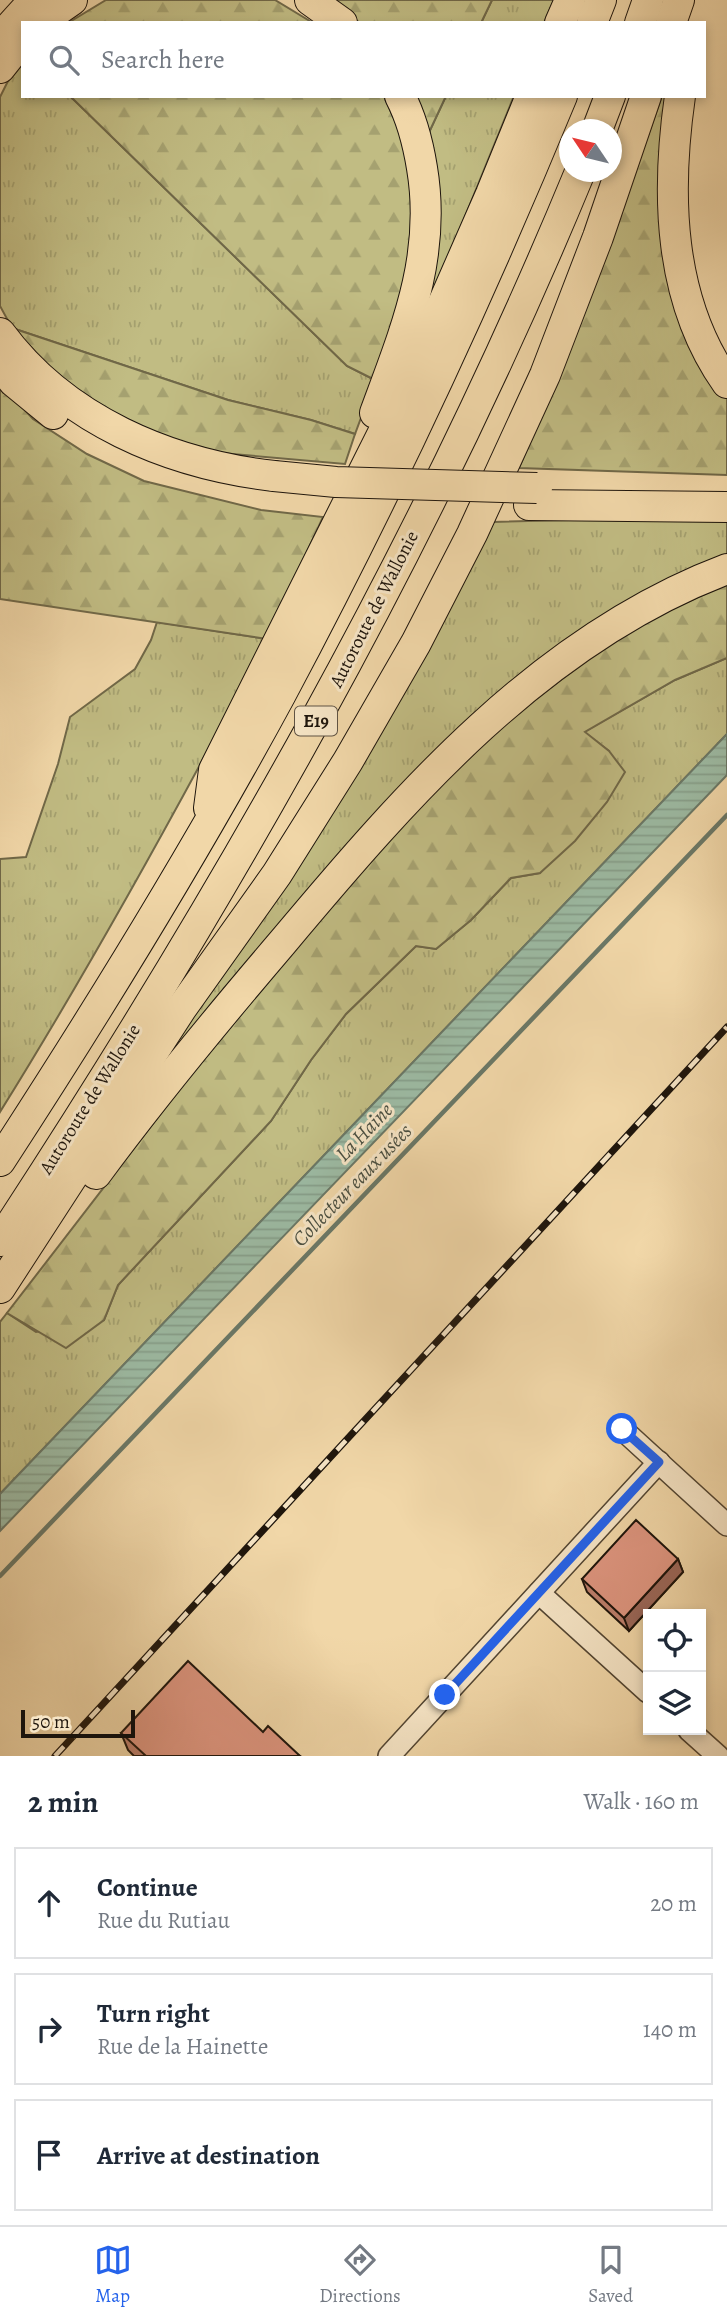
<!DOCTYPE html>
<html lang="en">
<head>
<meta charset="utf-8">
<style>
	:root { --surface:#fff; --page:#f2f2f3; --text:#1f2937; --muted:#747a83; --line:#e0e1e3; --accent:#2563eb }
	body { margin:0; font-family:Alegreya,serif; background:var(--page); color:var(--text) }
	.controls { position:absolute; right:21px; bottom:21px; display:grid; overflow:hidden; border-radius:0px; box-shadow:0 4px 10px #0003 }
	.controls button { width:63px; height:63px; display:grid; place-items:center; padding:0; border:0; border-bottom:2px solid var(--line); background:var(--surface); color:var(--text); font:35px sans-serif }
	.compass { position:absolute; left:559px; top:119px; width:63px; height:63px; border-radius:50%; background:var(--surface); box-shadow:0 4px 10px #0003; rotate:305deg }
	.scale { position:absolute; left:21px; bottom:18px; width:114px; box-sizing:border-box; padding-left:7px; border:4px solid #1e150c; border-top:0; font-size:19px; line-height:24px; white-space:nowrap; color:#1e150c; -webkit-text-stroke:5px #f6e5c6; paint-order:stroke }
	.stop { position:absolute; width:21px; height:21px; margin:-16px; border:5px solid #2563eb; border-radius:50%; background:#fff }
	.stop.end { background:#2563eb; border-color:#fff; box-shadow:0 2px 7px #0008 }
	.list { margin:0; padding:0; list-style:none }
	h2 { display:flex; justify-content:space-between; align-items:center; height:91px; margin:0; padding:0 28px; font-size:30px }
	h2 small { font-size:23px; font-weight:400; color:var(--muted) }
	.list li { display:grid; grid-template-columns:46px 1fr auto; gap:21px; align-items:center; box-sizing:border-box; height:112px; margin:0 14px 14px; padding:0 14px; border:2px solid var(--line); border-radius:0px }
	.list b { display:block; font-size:26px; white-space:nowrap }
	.list p { margin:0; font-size:23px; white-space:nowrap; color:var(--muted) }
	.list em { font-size:23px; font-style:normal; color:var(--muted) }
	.icon { flex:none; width:38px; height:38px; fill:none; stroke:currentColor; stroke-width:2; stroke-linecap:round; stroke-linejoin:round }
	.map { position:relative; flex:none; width:727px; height:1756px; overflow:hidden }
	.search { position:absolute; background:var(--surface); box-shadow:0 4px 10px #0003; left:21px; right:21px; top:21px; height:77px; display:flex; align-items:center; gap:18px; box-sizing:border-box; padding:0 24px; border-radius:0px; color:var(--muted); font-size:26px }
	.sheet { height:469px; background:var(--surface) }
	nav { display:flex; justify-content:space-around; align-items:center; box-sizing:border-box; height:98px; border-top:2px solid var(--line); background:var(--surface); font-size:19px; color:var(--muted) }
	nav a { display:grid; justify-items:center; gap:4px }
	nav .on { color:var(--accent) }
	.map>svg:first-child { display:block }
</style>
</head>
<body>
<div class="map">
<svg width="727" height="1756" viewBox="0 0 727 1756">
	<defs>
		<pattern id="grass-tufts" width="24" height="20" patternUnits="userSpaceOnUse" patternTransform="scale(1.75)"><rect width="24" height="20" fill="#c1bc83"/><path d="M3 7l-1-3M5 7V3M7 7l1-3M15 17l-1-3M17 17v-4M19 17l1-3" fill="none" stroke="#a5a170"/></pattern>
		<pattern id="forest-firs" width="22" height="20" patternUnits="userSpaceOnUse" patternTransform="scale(1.75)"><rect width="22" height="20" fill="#c1bc83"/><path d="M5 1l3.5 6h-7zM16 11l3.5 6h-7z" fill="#a5a170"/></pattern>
		<pattern id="water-rules" width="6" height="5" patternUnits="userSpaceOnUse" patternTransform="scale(1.75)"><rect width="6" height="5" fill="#9cbaa3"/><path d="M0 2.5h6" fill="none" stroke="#869f8b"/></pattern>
	</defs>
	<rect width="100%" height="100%" fill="#f1d7a8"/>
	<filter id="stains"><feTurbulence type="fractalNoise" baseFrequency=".00286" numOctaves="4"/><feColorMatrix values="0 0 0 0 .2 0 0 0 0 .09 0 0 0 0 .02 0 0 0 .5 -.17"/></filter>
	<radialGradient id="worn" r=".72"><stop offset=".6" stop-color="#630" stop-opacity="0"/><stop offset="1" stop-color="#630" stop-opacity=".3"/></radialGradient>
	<g fill="url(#grass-tufts)" stroke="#706848" stroke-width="2">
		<polygon points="492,0 554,0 544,23 481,23"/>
		<polygon points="23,60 23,96 70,96 347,366 375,380 355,434 311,420 228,400 12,328 0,306 0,97 11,75"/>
		<polygon points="446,96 514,96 384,416 425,141"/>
		<polygon points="609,519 727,520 727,557 150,1090 188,1017 493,522"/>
		<path d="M157,622L267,639C183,799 96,958 0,1112V859L26,857L58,764L70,717L135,669L151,640Z"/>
		<polygon points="727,658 727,734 0,1494 0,1322 7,1313 36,1332 104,1320 118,1285 271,1121 311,1060 346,1014 416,946 436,949 471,920 511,878 540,873 609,751 584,732 675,680"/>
	</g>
	<g fill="url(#forest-firs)" stroke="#706848" stroke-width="2">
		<polygon points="106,0 275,0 313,23 68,23"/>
		<polygon points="330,0 492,0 481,23 360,23"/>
		<polygon points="70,96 384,96 406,146 412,188 412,246 406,284 375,380 347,366"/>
		<polygon points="414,96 446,96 425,141"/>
		<polygon points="662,96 670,96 663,183 727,398 727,475 519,468 595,284"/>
		<polygon points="12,328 228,400 311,420 355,434 345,464 221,453 162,436 112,412 65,382"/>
		<polygon points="0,383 33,419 87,454 144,481 261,510 323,517 267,639 0,599"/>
		<polygon points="727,584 727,658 675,680 585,732 609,751 625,772 607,802 575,841 540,873 511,878 471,920 436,949 416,946 346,1014 311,1060 271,1121 118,1285 104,1320 66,1348 7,1313 219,1038 399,826 511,717 613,641 652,618"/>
	</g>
	<polygon fill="url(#water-rules)" stroke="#6a7867" stroke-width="2" points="727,734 727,775 0,1531 0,1494"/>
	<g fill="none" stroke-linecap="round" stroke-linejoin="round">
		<polyline stroke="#6a7867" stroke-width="4.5" points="0,1576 727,815"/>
		<g stroke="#534633" stroke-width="24">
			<g id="minor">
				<polyline points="622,1429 727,1525"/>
				<polyline points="539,1593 648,1692"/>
				<polyline points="689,1730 718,1756"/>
				<polyline points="389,1756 659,1462"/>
			</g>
		</g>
		<g stroke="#1e150c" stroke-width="32">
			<g id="highway">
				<polyline points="310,0 342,23"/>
				<polyline points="39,23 72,0"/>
				<polyline points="560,23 570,0"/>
				<polyline points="592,23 601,0"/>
				<polyline points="640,23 648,0"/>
				<polyline points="671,23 679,0"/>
				<polyline points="0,38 27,8 39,0"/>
				<polyline points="0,68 23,39"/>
				<path d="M680,96C666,193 668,300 727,383"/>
				<polyline points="597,130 610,96"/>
				<path d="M0,333C64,420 169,464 274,476"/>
				<polyline points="0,365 14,382 53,414"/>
				<path d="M375,413C405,331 437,257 422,168C418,143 412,119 400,96"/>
				<polyline points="529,505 727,507"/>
				<polyline points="209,808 214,770 409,381 491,194 531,96"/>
				<path d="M0,1161C99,1009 195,853 281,694C385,499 478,300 562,96"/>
				<path d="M96,1174C155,1094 218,1018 282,943C406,795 541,639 727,569"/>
				<path d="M0,1241C222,902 425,548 580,172"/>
				<polyline points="0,1288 181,1009 277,874 348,761 416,643 472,534 545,375 598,237 646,96"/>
			</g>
		</g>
		<use href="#minor" stroke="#f6e5c6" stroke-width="21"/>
		<use href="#highway" stroke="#f1d7a8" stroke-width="30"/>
		<g stroke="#1e150c" stroke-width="7">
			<polyline id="rail" points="55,1756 727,1027"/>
		</g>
		<use href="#rail" stroke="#f6e5c6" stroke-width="4.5" stroke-dasharray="13" stroke-linecap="butt"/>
		<g stroke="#1e150c" stroke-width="32" stroke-linecap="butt">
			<polyline id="highway-bridge" points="274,476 336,482 537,488"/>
		</g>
		<use href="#highway-bridge" stroke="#f1d7a8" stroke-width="30"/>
	</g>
	<g fill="#be806d" stroke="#1e150c" stroke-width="2">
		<polygon points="678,1559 683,1572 629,1631 587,1592 582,1579"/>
		<polygon points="263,1732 300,1756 134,1756 128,1750 121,1733"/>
	</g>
	<polygon fill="#9b6859" stroke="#1e150c" stroke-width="2" points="678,1559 683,1572 629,1631 624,1618"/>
	<g fill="#dd957f" stroke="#1e150c" stroke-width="2">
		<polygon points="636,1520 678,1559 624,1618 582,1579"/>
		<polygon points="188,1661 263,1732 268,1726 300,1756 146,1756 121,1733"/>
	</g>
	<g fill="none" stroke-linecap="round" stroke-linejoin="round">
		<polyline stroke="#2563eb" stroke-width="9" points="445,1695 659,1462 622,1429"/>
	</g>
	<g text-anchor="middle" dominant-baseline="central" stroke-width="6" stroke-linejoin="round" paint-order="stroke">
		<rect fill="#f6e5c6" stroke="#5f5344" stroke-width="2" x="295" y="706.5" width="42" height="29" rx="5"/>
		<g font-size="18" font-weight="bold" fill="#1e150c">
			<text x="316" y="721">E19</text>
		</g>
		<g font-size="19" fill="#1e150c" stroke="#f6e5c6">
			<text transform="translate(374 609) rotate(-63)">Autoroute de Wallonie</text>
			<text transform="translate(90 1099) rotate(-58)">Autoroute de Wallonie</text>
		</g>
		<g font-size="21" font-style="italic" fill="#4a4f41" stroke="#f6e5c6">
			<text transform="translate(364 1132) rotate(-46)">La Haine</text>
			<text transform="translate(352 1185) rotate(-46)">Collecteur eaux usées</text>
		</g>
	</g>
	<rect width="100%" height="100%" filter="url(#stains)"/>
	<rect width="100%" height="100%" fill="url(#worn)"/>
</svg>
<div class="controls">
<button><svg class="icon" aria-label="locate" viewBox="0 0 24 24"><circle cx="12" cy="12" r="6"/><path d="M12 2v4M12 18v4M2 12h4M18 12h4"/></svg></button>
<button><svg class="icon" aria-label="layers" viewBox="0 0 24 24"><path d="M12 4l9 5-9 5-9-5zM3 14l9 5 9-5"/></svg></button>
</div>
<svg class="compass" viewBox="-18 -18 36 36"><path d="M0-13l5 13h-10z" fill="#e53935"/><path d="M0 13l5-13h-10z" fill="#747a83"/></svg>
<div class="scale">50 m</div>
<div class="stop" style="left:622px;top:1429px"></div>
<div class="stop end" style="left:445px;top:1695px"></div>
<div class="search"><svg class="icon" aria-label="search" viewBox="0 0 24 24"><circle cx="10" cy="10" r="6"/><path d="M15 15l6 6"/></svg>Search here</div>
</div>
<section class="sheet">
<h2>2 min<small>Walk · 160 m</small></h2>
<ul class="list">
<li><svg class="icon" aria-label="ahead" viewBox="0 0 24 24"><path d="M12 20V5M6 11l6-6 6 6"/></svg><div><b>Continue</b><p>Rue du Rutiau</p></div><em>20 m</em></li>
<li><svg class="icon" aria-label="right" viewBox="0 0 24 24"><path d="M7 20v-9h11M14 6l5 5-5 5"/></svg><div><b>Turn right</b><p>Rue de la Hainette</p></div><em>140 m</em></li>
<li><svg class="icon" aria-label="arrive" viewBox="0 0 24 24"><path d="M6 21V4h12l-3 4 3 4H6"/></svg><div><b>Arrive at destination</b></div></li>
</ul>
</section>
<nav>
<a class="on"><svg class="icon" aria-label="map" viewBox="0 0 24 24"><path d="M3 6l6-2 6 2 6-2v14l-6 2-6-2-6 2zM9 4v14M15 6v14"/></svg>Map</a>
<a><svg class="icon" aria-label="directions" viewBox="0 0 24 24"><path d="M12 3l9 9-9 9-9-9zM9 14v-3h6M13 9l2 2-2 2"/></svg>Directions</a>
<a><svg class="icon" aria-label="saved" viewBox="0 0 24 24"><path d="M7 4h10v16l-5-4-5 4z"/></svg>Saved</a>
</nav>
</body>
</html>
